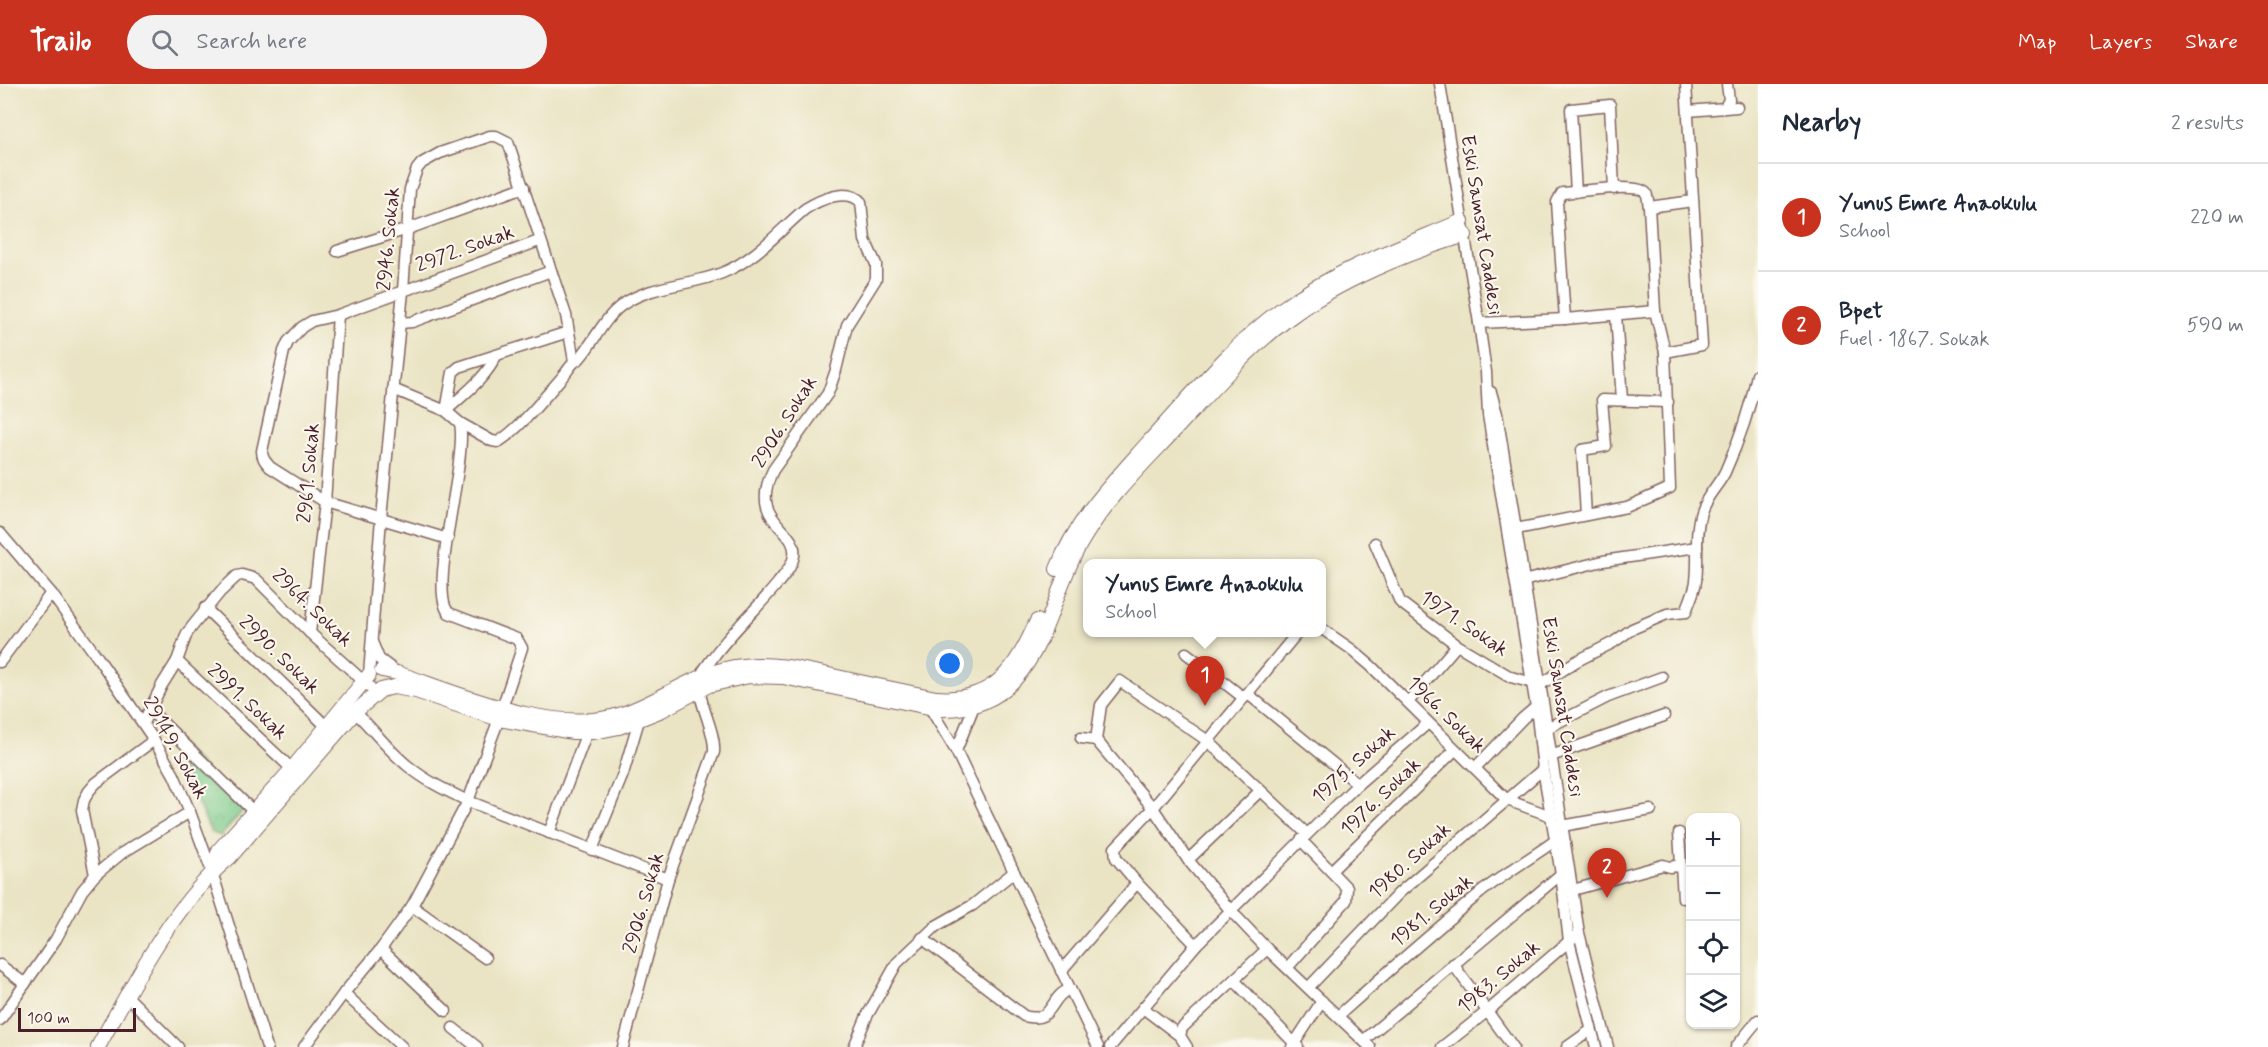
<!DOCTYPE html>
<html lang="en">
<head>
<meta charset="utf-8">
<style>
	:root { --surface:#fff; --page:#f2f2f3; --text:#1f2937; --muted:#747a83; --line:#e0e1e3; --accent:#c8321e }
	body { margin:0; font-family:Mynerve,sans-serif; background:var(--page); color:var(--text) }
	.controls { position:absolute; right:18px; bottom:18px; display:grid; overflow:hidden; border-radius:12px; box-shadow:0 2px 4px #0004 }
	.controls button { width:54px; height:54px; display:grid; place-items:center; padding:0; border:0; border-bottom:2px solid var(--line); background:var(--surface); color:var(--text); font:30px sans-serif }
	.scale { position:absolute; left:18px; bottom:15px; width:118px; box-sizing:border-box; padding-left:6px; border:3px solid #4a1f2b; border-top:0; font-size:16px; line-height:21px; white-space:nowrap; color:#4a1f2b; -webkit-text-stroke:4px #fbf7ec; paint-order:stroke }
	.you { position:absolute; left:950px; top:580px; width:21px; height:21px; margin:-15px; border:4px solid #fff; border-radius:50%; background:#1a73e8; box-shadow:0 0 0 9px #1a73e833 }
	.badge { display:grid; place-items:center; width:39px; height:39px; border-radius:50%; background:var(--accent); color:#fff; font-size:20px; font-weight:700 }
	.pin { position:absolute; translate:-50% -50px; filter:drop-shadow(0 2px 3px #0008) }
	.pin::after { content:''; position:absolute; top:32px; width:21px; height:18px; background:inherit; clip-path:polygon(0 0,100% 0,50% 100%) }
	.popup { position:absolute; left:1083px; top:475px; width:243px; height:78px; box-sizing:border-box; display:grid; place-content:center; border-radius:12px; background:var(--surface); filter:drop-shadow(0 2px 4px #0005); font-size:20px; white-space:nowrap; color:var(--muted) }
	.popup b { font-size:22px; color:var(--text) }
	.popup::after { content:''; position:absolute; left:50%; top:100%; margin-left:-12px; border:12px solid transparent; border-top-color:var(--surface) }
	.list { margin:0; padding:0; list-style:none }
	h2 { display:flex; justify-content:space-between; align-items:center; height:78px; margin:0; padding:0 24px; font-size:26px }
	h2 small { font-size:20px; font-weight:400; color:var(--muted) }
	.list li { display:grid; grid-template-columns:39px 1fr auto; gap:18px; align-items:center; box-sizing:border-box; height:108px; padding:0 24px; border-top:2px solid var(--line) }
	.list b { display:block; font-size:22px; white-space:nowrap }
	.list p { margin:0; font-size:20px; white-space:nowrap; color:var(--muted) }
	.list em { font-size:20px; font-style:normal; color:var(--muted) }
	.icon { flex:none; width:33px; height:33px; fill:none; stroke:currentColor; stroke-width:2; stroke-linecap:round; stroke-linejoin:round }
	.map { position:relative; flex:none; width:1758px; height:963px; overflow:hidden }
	header { display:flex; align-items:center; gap:36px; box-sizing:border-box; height:84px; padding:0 30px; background:var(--accent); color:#fff }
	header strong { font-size:28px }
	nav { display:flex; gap:33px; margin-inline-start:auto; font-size:21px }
	.search { width:420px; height:54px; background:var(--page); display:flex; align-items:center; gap:15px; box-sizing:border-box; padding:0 21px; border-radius:33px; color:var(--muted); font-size:22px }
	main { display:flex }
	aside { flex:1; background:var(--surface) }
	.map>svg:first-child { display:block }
</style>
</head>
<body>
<header>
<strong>Trailo</strong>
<div class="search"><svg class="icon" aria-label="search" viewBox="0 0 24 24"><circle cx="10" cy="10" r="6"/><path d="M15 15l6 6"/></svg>Search here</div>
<nav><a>Map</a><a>Layers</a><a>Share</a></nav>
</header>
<main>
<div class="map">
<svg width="1758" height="963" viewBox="0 0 1758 963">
	<defs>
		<pattern id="park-crowns" width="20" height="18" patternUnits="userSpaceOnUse" patternTransform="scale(1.5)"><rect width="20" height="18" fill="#7bca8b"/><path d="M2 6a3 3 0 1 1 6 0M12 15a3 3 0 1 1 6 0" fill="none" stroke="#6cad78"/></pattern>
	</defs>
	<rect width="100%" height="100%" fill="#fbf7ec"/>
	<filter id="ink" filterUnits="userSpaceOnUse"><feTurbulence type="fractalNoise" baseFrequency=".0167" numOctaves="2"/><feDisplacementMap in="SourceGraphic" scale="12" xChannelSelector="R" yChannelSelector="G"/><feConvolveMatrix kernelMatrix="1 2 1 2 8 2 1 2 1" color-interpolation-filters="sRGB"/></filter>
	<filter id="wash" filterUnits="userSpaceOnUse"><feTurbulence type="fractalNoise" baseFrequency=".008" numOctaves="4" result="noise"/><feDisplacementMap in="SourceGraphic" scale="24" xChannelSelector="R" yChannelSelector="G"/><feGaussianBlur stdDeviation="1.35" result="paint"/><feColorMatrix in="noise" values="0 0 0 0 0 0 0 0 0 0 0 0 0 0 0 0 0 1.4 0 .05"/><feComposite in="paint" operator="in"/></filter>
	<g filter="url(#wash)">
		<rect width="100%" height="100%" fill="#eae4c4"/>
		<polygon fill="url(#park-crowns)" stroke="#62745b" stroke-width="1.5" points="167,647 244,725 221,752 211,748 165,649"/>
	</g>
	<g filter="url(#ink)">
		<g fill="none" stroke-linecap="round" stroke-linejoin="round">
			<g stroke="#826461" stroke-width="13">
				<g id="minor">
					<polyline points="1440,0 1479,239 1486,288 1488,331 1536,623 1543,685 1561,790 1569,857 1596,963"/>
					<polyline points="1725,23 1729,16 1727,0"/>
					<polyline points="1688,27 1737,23"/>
					<polyline points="1576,108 1571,25 1610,21 1614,105"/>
					<polyline points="1649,123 1693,117"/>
					<polyline points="337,167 408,145 524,103"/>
					<polyline points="1616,231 1622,316"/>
					<path d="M1565,235L1557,118L1562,109C1576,108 1638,98 1646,109C1648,112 1648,119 1649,123L1655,227"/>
					<polyline points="400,239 412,238 551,187"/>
					<polyline points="1479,239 1565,235 1655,227 1665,268 1670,404 1627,423 1516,445"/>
					<polyline points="1665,268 1702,261 1686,0"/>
					<path d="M393,305L446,327L460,339L492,357L498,358C519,346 547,310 564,291C569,285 572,278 579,275C594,258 604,234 622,221C651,200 690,202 722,189C755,176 779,147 805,125C819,116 847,103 861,118L865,156L876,180V195L847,241L836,286L828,309L773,386C747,439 799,443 794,472C792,483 784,491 778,499C757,525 733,546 714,572C710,578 704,585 701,591C693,612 716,644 714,668L668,795L623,963"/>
					<polyline points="1491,308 1497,330 1516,445 1579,849 1608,963"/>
					<path d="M447,326C464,310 486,294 496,272"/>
					<polyline points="446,327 453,288 459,283 568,248"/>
					<path d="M460,339C468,377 427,507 449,529L517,555L522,564L502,624"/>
					<polyline points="1586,431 1582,366 1606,362 1602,316 1668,318"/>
					<polyline points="0,449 51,509 98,574 154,656 174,691 190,728 212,788 267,963"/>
					<path d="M448,455L325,418L270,383C265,377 262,374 262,367L284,267L288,258L302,243L312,237L338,231L539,157"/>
					<path d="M1375,459L1400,518L1457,561L1511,593L1540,601L1575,578L1614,558L1632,545L1667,530L1686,528C1689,518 1695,507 1696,497C1699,474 1694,450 1701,428C1706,412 1718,402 1725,388C1739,357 1750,325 1757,291"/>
					<polyline points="1523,497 1603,477 1697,463"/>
					<polyline points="205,524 327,643"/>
					<polyline points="1322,545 1351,565 1371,582 1507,716 1551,732"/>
					<polyline points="310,549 325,418 338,231"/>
					<polyline points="372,558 379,575 395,587"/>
					<polyline points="1186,569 1244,614"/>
					<polyline points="177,577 292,685"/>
					<polyline points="0,578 51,509"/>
					<polyline points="369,591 381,434 403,207 410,105 417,85 422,79 440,69 490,52 496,52 508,58 566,231 574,277"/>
					<polyline points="1248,610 1358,700"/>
					<polyline points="1408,618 1457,561"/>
					<polyline points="929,619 930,624 956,667 1098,963"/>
					<polyline points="150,626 254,728"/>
					<path d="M355,628C373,645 388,666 408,682C426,697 447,707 468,717L668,795"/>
					<polyline points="143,639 162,601 177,577 187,549 220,508 237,492 242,491 256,495 310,549 370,603"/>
					<polyline points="1547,644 1608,613 1662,593"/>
					<polyline points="1081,654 1096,656 1153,724 1188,776 1231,827 1267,865 1370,963"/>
					<polyline points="1096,656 1101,621 1120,597 1208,657 1307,750"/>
					<polyline points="956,667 974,622"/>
					<polyline points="1551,672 1664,632"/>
					<polyline points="1475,684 1523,634 1536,623"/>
					<polyline points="1562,742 1651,726"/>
					<polyline points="549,749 587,648"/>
					<polyline points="1679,749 1681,781"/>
					<polyline points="592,766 623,690 639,636"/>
					<polyline points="1188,776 1260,707"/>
					<polyline points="1331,787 1455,666"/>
					<polyline points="95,791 122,769 190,728"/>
					<polyline points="1573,806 1663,781 1670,783 1681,781 1683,814"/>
					<polyline points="412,822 485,874"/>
					<path d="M922,854L1024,932C1055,940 1048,913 1070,905"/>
					<polyline points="1196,861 1137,799 1116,774 1115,764 1153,724 1298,548"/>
					<polyline points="381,865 446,927"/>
					<polyline points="1453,880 1513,963"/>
					<polyline points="0,881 25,900"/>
					<polyline points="1288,883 1346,817 1347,804 1301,756"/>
					<polyline points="1061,887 1137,799"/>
					<polyline points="1234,896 1298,963"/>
					<polyline points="1309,903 1399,809 1543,685"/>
					<polyline points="344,909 402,963"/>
					<polyline points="127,912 178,963"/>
					<polyline points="1143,924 1180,952"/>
					<path d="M1338,932C1385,890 1432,849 1480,809C1504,790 1531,774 1556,756"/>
					<polyline points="0,936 56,855 82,807 95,791 82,726 84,716 89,707 96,699 154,656"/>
					<polyline points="453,944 477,963"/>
					<polyline points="1364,956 1561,790"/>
					<polyline points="304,963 344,909 381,865 412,822 468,717 499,635"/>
					<polyline points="854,963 867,932 897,879 936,842 973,821 1014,788"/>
					<polyline points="1110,963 1196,861 1358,700 1427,640"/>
					<polyline points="1187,963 1180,952 1182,944 1267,865"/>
					<polyline points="1292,963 1322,917"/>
					<polyline points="1442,963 1489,926 1574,853"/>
					<polyline points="1567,963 1591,946"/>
					<polyline points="1736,963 1758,936"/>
				</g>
			</g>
			<g stroke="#826461" stroke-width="16">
				<g id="major">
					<path d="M1057,485C1075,437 1113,398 1147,360C1190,313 1231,262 1282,225C1337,185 1401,163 1462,137"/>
					<path d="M382,586L397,589C460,610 556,653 622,630C664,616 698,586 743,582C774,578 804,586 833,592C868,600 902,607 936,614C995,619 1016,584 1037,537"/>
					<polyline points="212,788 219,766 292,685 369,591"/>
					<path d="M98,963C133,900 174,819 230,773L355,628L381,606L394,603L416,607L499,635L573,648H594L619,643L662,626L709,601L749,592L783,593L938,625C968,626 995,618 1015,595C1049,558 1056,499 1082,457C1106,416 1140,383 1172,349C1209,309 1245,267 1289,234C1338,197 1406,169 1465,151"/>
				</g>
			</g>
			<use href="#minor" stroke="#fff" stroke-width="10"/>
			<use href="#major" stroke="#fff" stroke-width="14"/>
		</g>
	</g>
	<g text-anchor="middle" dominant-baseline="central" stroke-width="4.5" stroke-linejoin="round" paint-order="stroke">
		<g font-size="20" fill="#4a1f2b" stroke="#fbf7ec">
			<text transform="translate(1481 141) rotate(81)">Eski Samsat Caddesi</text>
			<text transform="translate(389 155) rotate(-85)">2946. Sokak</text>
			<text transform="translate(465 165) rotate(-20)">2972. Sokak</text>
			<text transform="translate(785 338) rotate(-58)">2906. Sokak</text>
			<text transform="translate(309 389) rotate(-85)">2961. Sokak</text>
			<text transform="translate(312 524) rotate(44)">2964. Sokak</text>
			<text transform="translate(1464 540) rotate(34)">1971. Sokak</text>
			<text transform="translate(279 571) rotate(44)">2990. Sokak</text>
			<text transform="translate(247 618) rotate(43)">2991. Sokak</text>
			<text transform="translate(1562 623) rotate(81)">Eski Samsat Caddesi</text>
			<text transform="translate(1446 631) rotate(44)">1966. Sokak</text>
			<text transform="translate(175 664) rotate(61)">29149. Sokak</text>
			<text transform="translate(1354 681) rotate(-42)">1975. Sokak</text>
			<text transform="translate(1381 713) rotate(-44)">1976. Sokak</text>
			<text transform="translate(1410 777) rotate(-42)">1980. Sokak</text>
			<text transform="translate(644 819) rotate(-74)">2906. Sokak</text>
			<text transform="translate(1432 827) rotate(-40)">1981. Sokak</text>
			<text transform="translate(1499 893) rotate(-40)">1983. Sokak</text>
		</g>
	</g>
</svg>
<div class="controls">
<button>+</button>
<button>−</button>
<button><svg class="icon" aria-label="locate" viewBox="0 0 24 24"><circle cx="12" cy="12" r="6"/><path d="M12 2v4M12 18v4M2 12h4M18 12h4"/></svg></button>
<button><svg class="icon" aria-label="layers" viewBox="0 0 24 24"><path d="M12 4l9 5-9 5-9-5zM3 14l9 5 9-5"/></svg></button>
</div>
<div class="scale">100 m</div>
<div class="you"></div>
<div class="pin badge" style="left:1205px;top:622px">1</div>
<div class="popup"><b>Yunus Emre Anaokulu</b>School</div>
<div class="pin badge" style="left:1607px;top:814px">2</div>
</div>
<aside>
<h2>Nearby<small>2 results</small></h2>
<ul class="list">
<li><span class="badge">1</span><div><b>Yunus Emre Anaokulu</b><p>School</p></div><em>220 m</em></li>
<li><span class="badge">2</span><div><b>Bpet</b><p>Fuel · 1867. Sokak</p></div><em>590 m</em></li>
</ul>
</aside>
</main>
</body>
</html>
